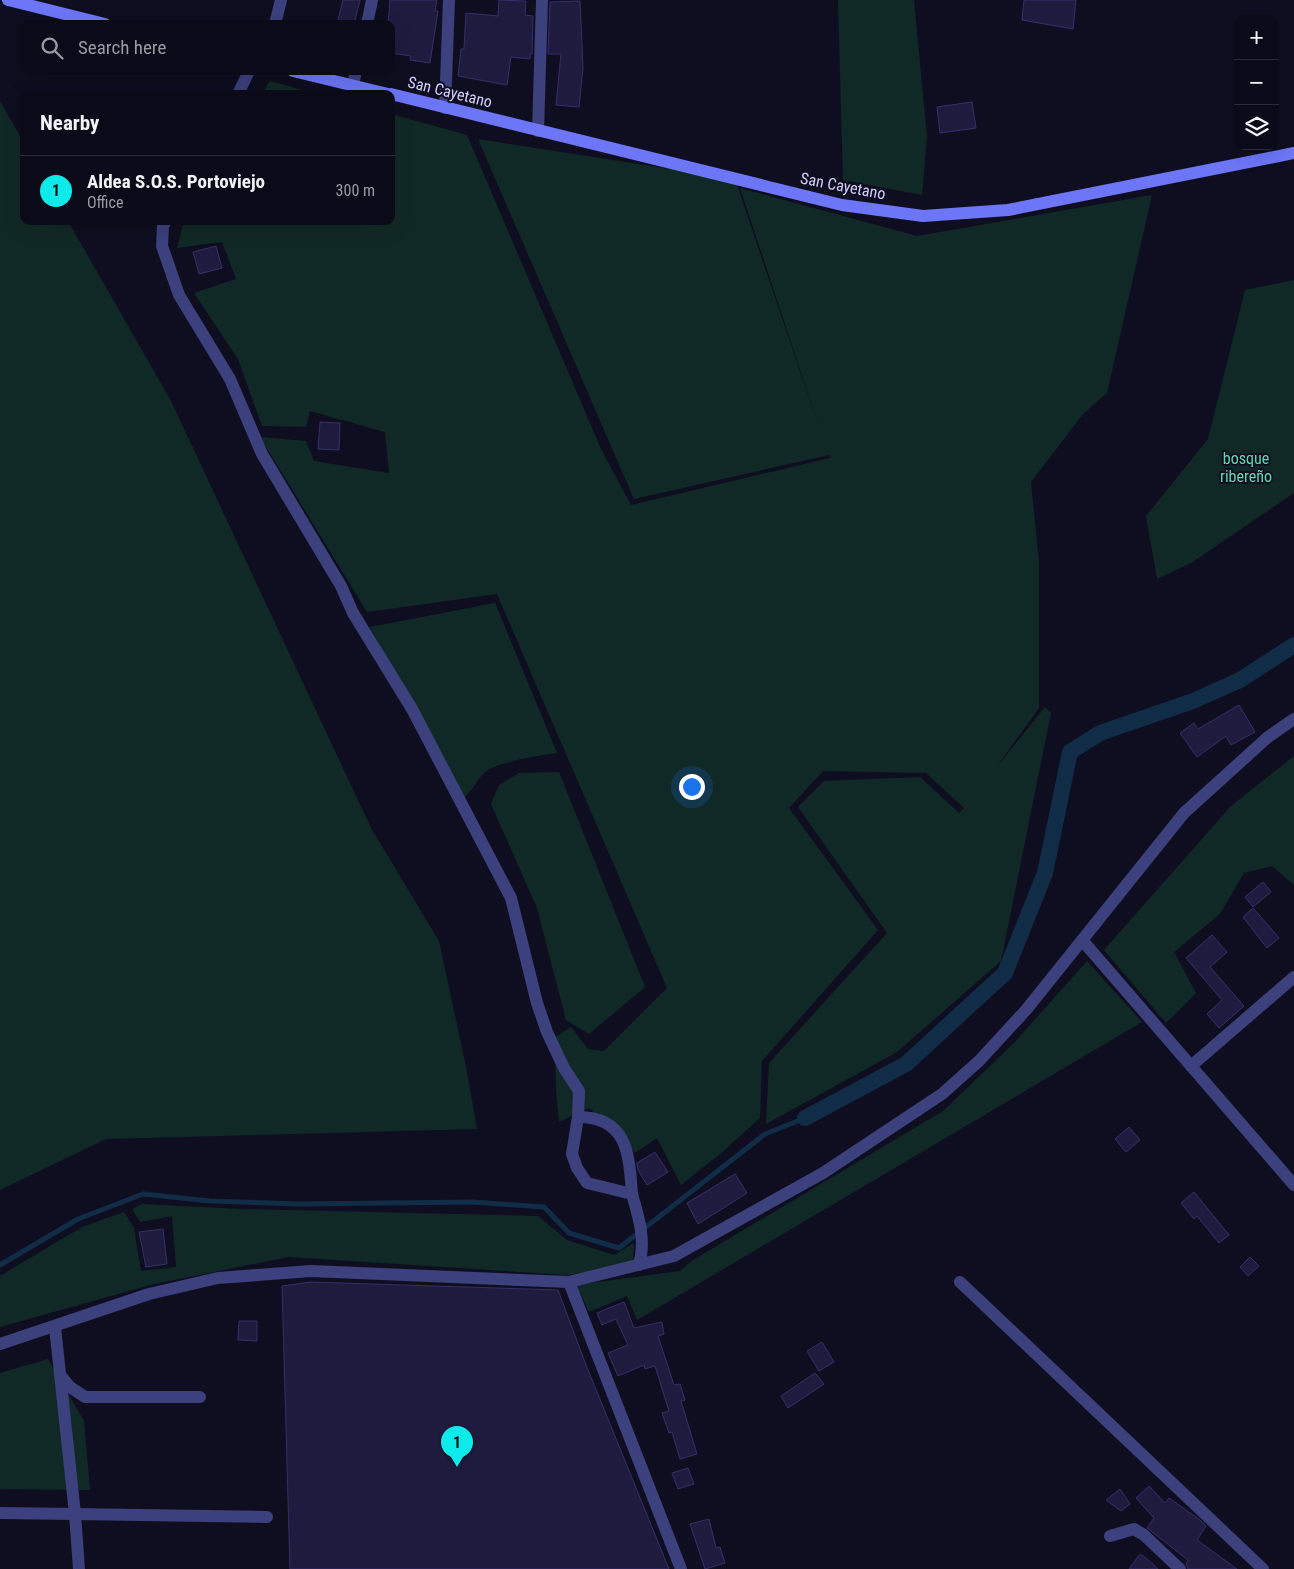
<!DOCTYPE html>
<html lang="en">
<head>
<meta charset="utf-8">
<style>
	:root { --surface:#0b0a18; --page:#191825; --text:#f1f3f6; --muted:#9a9aa2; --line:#2b2b37; --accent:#0deaea }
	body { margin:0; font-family:"Roboto Condensed",sans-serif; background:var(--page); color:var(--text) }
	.controls { position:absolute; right:15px; top:15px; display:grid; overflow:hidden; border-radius:10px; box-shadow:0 5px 20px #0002 }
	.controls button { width:45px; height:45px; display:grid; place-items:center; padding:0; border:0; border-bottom:1px solid var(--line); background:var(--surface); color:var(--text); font:25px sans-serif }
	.you { position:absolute; left:691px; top:786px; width:18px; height:18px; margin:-12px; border:4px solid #fff; border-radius:50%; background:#1a73e8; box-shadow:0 0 0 8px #1a73e833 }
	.badge { display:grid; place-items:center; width:32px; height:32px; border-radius:50%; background:var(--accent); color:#111; font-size:16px; font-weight:700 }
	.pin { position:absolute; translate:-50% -41px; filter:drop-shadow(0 1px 2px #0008) }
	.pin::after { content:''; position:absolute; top:26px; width:18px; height:15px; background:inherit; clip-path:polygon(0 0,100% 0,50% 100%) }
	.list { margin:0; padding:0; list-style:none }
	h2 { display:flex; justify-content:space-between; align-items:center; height:65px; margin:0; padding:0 20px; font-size:21px }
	h2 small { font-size:16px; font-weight:400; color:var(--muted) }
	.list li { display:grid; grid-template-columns:32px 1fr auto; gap:15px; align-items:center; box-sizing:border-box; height:70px; padding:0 20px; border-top:1px solid var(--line) }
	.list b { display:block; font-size:19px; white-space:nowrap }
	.list p { margin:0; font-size:16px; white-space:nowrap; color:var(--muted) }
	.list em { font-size:16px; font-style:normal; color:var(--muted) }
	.icon { flex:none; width:28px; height:28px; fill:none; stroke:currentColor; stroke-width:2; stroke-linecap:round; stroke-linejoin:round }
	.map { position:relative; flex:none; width:1294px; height:1569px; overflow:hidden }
	.search { position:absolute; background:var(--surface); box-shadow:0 5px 20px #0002; left:20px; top:20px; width:375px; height:55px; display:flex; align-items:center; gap:12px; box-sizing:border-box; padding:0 18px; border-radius:10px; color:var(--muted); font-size:19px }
	.panel { position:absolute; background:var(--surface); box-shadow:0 5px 20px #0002; left:20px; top:90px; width:375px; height:135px; border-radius:10px }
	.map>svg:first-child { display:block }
</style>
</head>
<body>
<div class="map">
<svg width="1294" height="1569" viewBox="0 0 1294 1569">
	<rect width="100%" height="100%" fill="#0f0e20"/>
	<g fill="#112926">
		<polygon points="838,0 914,0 927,137 922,195 843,180"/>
		<polygon points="270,81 317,94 262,94"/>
		<polygon points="0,101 24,143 24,221 68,221 171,401 371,828 439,941 466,1067 477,1129 106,1139 0,1190"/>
		<polygon points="391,114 467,135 601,449 631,505 830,458 829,455 634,499 478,139 735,179 822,436 740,188 917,236 1152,195 1107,393 1083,414 1031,482 1039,562 1039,708 995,769 1045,707 1051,713 1001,961 897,1052 766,1124 769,1063 887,933 798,807 824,781 920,777 959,813 964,808 926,773 823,771 789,808 878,930 762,1061 760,1118 720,1154 681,1185 657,1138 635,1153 616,1130 589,1108 559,1122 556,1089 555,1037 571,1027 588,1049 604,1051 667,988 497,594 367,612 260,437 306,441 314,461 389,473 385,432 310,411 306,427 262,426 238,359 194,293 236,279 222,242 177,248 184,221 391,221"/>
		<polygon points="1294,280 1294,493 1191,563 1157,579 1146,516 1208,439 1245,290"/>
		<path d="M495,603L557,753C541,755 493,762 483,774C474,784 473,791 461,800L370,627Z"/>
		<polygon points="1294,756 1294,885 1272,866 1244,873 1220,914 1174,952 1196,993 1166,1023 1104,950 1231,806"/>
		<polygon points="559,772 645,987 589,1034 566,1020 537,908 491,804 499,785 519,773"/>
		<polygon points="1087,961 1142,1022 637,1320 627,1296 589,1312 576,1285 680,1271 693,1260 943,1111 1013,1044"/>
		<polygon points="142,1204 240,1209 538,1216 567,1240 614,1255 634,1243 633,1265 567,1275 289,1257 154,1284 0,1327 0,1276 82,1227 124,1212 134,1228 141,1271 176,1267 172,1216 140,1222 132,1209"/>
		<polygon points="48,1359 84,1421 90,1490 0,1489 0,1373"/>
	</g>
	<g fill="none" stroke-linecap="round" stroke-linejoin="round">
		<polyline stroke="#112c46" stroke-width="5" points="0,1265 78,1219 143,1194 210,1201 298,1204 472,1202 544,1207 569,1233 619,1248 765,1134 805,1118"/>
		<polyline stroke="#112c46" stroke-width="16" points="805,1118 906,1064 1005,973 1045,873 1070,752 1100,733 1193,701 1240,680 1294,645"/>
	</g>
	<g fill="#1f1b3f" stroke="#352f6a">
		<polygon points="343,0 360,0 354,24 337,24"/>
		<polygon points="390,0 437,0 435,11 438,11 430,63 410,60 411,56 391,53 391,24 388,24"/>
		<polygon points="499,0 526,1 525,15 533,16 532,54 530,54 530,59 511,57 507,85 458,76 461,49 464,49 466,13 498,16"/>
		<polygon points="1024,0 1076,0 1073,29 1022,20"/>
		<polygon points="580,1 583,68 579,107 556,105 561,54 548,54 550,2"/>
		<polygon points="972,102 976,128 940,133 937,107"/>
		<polygon points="216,246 222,268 199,274 193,252"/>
		<polygon points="320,422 340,423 339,450 318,449"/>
		<polygon points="1239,705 1255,732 1231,745 1226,736 1197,757 1180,733 1194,723 1198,729"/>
		<polygon points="1263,882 1271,892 1253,907 1245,897"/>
		<polygon points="1253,908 1279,938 1267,948 1243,917"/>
		<polygon points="1212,935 1227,952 1210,967 1244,1006 1219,1028 1207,1014 1222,1000 1186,958"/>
		<polygon points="1129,1127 1140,1140 1126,1152 1115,1139"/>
		<polygon points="655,1152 668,1172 647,1185 638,1170 637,1163"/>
		<polygon points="735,1174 747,1193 698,1224 687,1203"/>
		<polygon points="1194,1192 1229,1235 1219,1243 1197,1216 1194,1219 1181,1203"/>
		<polygon points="163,1229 167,1264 146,1267 139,1232"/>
		<polygon points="1250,1257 1259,1266 1248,1276 1240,1267"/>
		<polygon points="311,1282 558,1290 586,1365 669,1569 290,1569 282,1286"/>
		<polygon points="624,1302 634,1328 662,1322 664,1334 658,1336 674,1385 680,1384 685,1400 681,1401 697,1454 680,1459 672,1432 669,1433 662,1413 669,1411 655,1366 645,1369 644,1365 618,1376 608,1353 628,1345 616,1319 602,1325 597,1313"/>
		<polygon points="239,1321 257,1321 257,1341 238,1340"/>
		<polygon points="822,1342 834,1362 819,1371 807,1351"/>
		<polygon points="815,1373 824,1384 788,1408 781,1396"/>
		<polygon points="688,1468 694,1484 678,1489 672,1473"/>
		<polygon points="1149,1486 1165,1503 1169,1498 1200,1520 1206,1526 1197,1540 1237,1569 1188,1569 1186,1564 1188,1560 1147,1528 1154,1518 1136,1498"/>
		<polygon points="1120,1489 1130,1504 1121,1511 1106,1500"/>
		<polygon points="709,1519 716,1548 720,1547 725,1563 705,1569 690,1524"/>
		<polygon points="1140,1554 1146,1558 1158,1569 1129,1569"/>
	</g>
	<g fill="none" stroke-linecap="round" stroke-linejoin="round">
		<g stroke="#3c407c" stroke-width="12">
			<polyline points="275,24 281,0"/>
			<polyline points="367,24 372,0"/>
			<polyline points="353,85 356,71"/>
			<polyline points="238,94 249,71"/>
			<polyline points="445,108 449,0"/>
			<polyline points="538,131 542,0"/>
			<path d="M166,221L163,226L162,246L179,295L230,379L262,454L341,586L353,613L412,709L511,898L537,1003L547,1032L564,1068L579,1091L578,1117L572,1154L577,1168L587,1183L632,1194C639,1218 646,1241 639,1265"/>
			<polyline points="1082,940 1294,1185"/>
			<polyline points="1191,1066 1294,977"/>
			<path d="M578,1117C628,1117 629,1155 632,1194"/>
			<polyline points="569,1282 681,1569"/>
			<polyline points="960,1282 1263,1569"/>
			<polyline points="0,1344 149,1294 218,1278 311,1271 569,1282 674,1256 823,1173 942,1094 979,1061 1026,1010 1184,813 1268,737 1294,719"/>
			<polyline points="61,1376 70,1387 85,1397 200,1397"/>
			<polyline points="0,1513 75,1514 55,1327"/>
			<polyline points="1110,1536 1134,1529 1144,1535 1180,1569"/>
			<polyline points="79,1569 75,1514 267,1517"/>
		</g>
		<g stroke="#6c76f7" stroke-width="12">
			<polyline points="8,0 105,24"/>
			<polyline points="293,71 388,94"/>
			<polyline points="391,94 842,205 923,216 1008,210 1294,153"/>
		</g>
	</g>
	<g text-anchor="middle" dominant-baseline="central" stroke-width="4" stroke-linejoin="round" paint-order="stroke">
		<g font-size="16" fill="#d0cffc" stroke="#0f0e20">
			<text transform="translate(450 92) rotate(14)">San Cayetano</text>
			<text transform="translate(843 186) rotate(11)">San Cayetano</text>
		</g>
		<g font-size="16" fill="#60d8ae" stroke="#0f0e20">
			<text x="1246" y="458">bosque<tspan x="1246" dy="18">ribereño</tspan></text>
		</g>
	</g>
</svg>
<div class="controls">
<button>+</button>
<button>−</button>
<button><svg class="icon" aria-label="layers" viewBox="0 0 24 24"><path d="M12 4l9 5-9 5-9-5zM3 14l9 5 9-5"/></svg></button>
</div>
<div class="you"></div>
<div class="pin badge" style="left:457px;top:1467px">1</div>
<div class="search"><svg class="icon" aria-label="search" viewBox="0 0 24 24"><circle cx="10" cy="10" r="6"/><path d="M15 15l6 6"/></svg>Search here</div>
<section class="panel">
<h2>Nearby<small></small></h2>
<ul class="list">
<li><span class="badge">1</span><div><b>Aldea S.O.S. Portoviejo</b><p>Office</p></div><em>300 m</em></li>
</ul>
</section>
</div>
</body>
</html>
